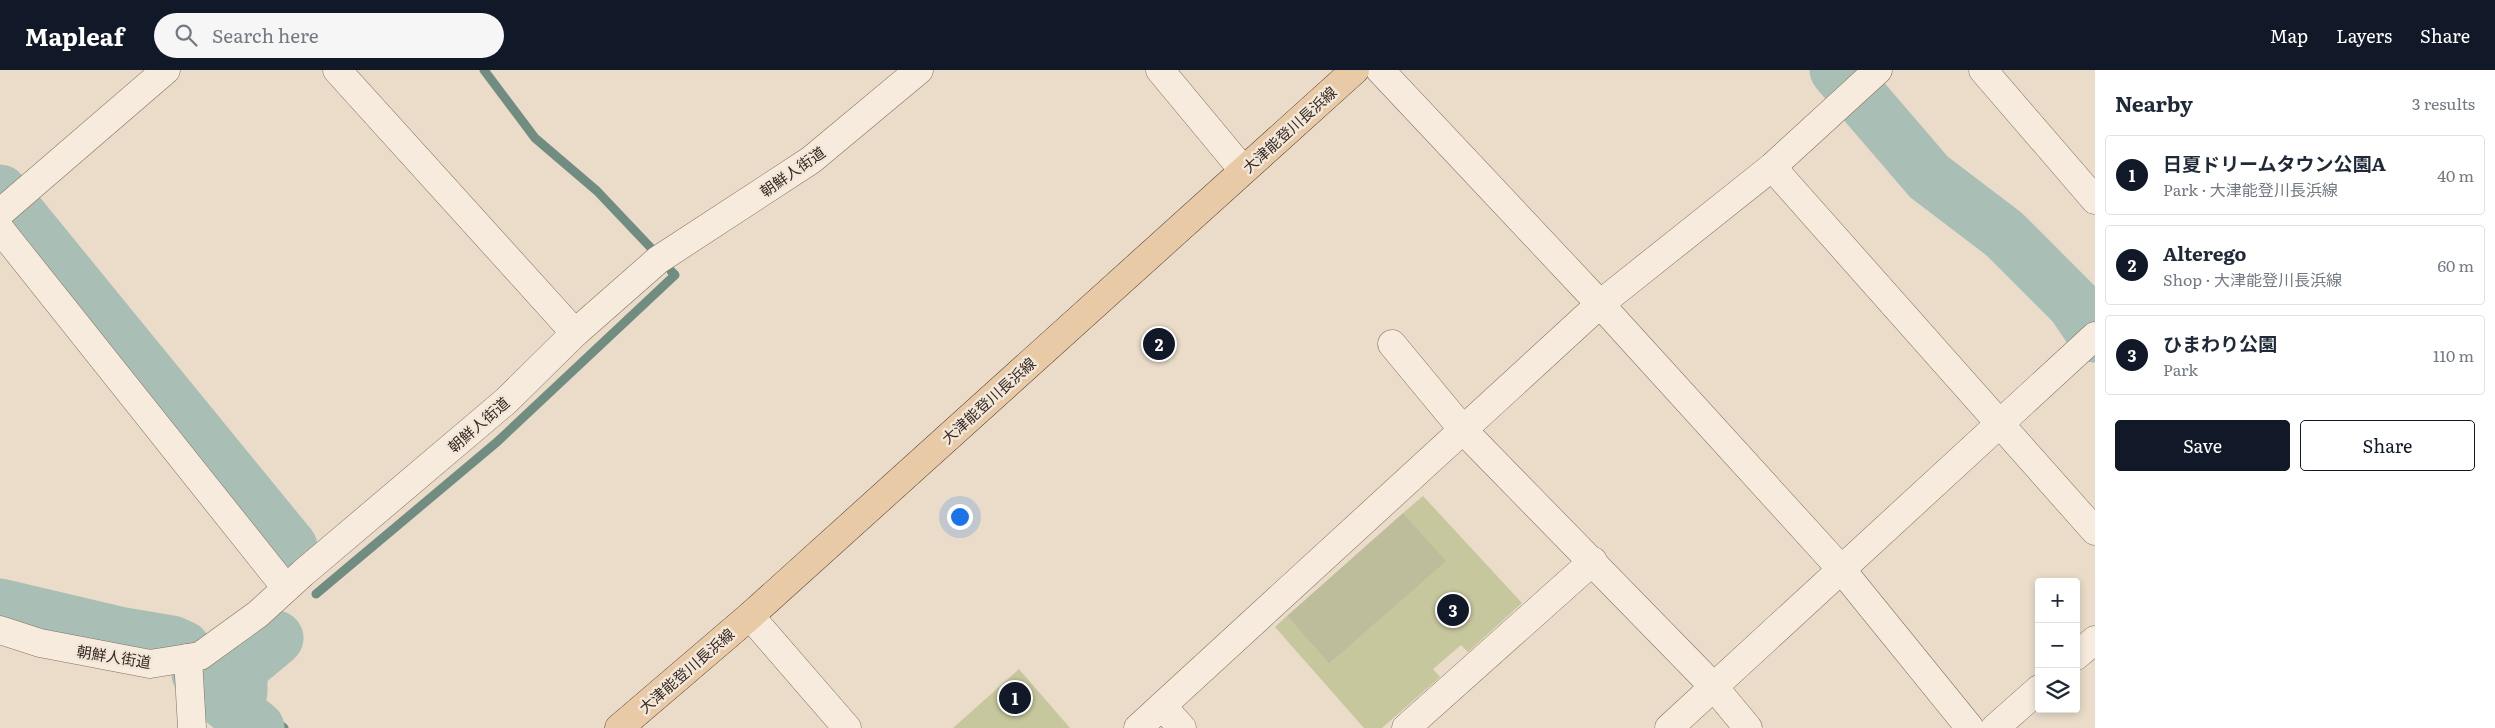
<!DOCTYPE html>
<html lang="en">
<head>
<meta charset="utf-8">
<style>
	:root { --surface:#fff; --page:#f6f6f7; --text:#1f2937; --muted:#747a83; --line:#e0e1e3; --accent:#111827 }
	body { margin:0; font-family:Literata,"Noto Sans JP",serif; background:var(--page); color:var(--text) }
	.controls { position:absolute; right:15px; bottom:15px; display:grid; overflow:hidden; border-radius:5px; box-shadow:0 2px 8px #0003 }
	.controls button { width:45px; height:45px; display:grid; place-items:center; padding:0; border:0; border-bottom:1px solid var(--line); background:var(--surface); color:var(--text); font:25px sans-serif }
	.you { position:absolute; left:959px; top:446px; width:18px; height:18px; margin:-12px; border:4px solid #fff; border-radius:50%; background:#1a73e8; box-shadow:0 0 0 8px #1a73e833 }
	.badge { display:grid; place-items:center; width:32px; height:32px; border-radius:50%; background:var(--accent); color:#fff; font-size:16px; font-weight:700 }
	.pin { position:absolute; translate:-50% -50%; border:2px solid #fff; box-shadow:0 1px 5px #0006 }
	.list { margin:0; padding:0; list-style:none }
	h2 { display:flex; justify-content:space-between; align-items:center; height:65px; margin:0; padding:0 20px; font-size:21px }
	h2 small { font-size:16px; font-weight:400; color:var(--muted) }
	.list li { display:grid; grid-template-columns:32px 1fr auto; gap:15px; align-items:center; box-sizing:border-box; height:80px; margin:0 10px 10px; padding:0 10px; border:1px solid var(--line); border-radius:5px }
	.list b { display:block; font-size:19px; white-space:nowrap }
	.list p { margin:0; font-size:16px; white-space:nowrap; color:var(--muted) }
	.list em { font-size:16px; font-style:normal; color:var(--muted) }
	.actions { display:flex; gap:10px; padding:15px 20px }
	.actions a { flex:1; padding:11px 0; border:1px solid var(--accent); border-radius:5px; text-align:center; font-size:18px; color:var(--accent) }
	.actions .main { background:var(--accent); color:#fff }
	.icon { flex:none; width:28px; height:28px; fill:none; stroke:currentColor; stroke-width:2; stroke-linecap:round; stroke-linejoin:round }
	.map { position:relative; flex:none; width:2095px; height:658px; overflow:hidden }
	header { display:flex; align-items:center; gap:30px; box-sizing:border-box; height:70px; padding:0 25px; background:var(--accent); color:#fff }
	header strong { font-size:24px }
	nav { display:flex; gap:28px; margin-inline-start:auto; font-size:18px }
	.search { width:350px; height:45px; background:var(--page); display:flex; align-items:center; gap:12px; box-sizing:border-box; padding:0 18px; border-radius:28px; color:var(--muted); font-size:19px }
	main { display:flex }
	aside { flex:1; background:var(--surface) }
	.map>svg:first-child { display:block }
</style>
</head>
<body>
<header>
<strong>Mapleaf</strong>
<div class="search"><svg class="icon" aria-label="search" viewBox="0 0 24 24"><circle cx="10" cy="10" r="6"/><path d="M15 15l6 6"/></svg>Search here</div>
<nav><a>Map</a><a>Layers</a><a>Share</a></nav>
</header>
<main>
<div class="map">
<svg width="2095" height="658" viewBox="0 0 2095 658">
	<rect width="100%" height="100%" fill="#eadcc9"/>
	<g fill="#c7c79e">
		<polygon points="1423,426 1522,533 1468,582 1461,575 1433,599 1440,607 1382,658 1364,658 1275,557 1287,546 1329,594 1445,491 1403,443"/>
		<polygon points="1019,599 1070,658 953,658"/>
	</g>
	<polygon fill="#bdbd9c" points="1403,443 1446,491 1329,594 1287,546"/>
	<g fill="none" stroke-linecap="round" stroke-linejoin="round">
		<g stroke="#718d82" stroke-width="9">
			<polyline points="484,0 535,68 597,121 652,179"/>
			<polyline points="316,524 497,372 675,205 671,201"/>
			<polyline points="240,622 284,658"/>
		</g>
		<g stroke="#a9bfb6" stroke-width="55">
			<polyline points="1837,0 1929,107 2004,164 2074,234 2095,265"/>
			<polyline points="0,122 290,477"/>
			<polyline points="0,536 119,564 172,573 183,578"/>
			<polyline points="199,604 218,626 257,658"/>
			<polyline points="240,622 240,598 276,568"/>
		</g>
		<g stroke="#856f60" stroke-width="29">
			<g id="street">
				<polyline points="337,0 575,263"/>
				<polyline points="1160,0 1243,100"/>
				<polyline points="1380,0 1600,234 1841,499 1970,658"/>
				<polyline points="1983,0 2095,130"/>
				<polyline points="1772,97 2095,461"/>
				<polyline points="0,143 166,0"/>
				<polyline points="0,159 286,518"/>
				<polyline points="1392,274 1464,361 1714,617 1748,658"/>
				<polyline points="750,546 847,658"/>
				<polyline points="0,560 40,573 150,594 200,586 258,544 303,503 506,331 575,263 658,190 811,90 919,0"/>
				<polyline points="2076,586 2095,570"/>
				<polyline points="188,588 192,658"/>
				<polyline points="1162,636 1182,658"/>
				<polyline points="1138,658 1600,234 1772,97 1878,0"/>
				<polyline points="1406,658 1593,491"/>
				<polyline points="1669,658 2095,266"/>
				<polyline points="1995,658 2039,619"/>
			</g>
		</g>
		<g stroke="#533e33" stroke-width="29">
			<polyline id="primary" points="619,658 750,546 1355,0"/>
		</g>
		<use href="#street" stroke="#f6ebdc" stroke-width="28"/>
		<use href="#primary" stroke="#e8cba6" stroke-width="28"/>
	</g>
	<g text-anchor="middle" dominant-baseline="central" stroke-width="5" stroke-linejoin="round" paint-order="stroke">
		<g font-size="15" fill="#372922" stroke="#f2e7d8">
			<text transform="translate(1289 59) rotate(-42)">大津能登川長浜線</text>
			<text transform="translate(792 101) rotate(-35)">朝鮮人街道</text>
			<text transform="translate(988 330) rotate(-42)">大津能登川長浜線</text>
			<text transform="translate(478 354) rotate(-41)">朝鮮人街道</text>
			<text transform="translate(114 586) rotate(9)">朝鮮人街道</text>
			<text transform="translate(686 600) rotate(-41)">大津能登川長浜線</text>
		</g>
	</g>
</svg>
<div class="controls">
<button>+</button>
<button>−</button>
<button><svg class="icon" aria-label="layers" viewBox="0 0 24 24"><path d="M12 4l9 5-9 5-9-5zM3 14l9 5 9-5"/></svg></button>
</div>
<div class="you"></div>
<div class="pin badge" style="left:1015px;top:628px">1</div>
<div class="pin badge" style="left:1159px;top:274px">2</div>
<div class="pin badge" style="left:1453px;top:540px">3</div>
</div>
<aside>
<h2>Nearby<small>3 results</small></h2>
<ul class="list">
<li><span class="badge">1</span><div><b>日夏ドリームタウン公園A</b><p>Park · 大津能登川長浜線</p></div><em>40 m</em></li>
<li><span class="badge">2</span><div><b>Alterego</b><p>Shop · 大津能登川長浜線</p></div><em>60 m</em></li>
<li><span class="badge">3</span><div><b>ひまわり公園</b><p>Park</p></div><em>110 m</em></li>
</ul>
<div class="actions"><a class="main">Save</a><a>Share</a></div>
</aside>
</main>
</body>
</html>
